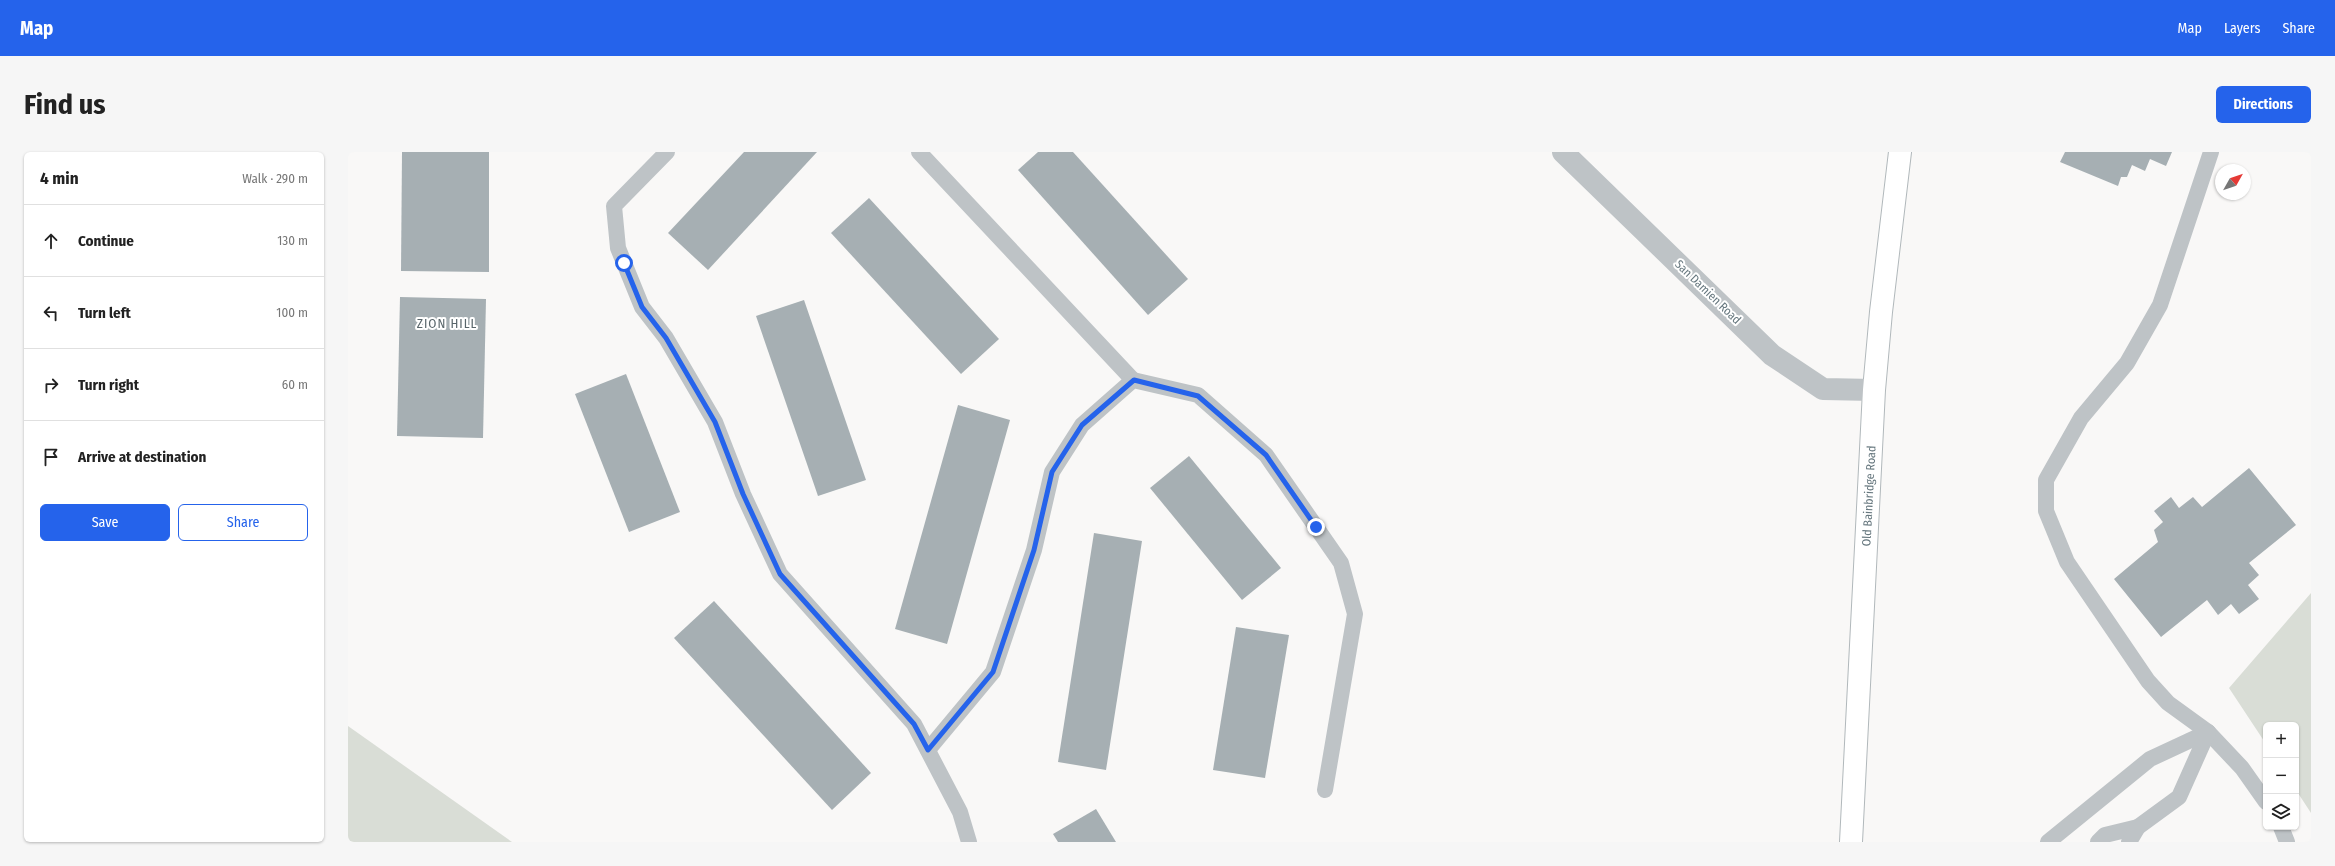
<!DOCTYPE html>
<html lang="en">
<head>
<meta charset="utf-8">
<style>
	:root { --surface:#fff; --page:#f6f6f6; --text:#222; --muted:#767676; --line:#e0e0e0; --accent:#2563eb }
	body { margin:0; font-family:"Fira Sans Condensed",sans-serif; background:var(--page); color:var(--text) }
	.controls { position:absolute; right:12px; bottom:12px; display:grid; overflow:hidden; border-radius:6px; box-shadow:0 1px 3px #0004 }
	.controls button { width:36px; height:36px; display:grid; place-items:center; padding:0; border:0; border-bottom:1px solid var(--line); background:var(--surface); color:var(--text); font:20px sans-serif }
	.compass { position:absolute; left:1867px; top:12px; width:36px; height:36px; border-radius:50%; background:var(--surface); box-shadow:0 1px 3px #0004; rotate:50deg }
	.stop { position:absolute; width:12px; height:12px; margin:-9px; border:3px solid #2563eb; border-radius:50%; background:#fff }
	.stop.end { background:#2563eb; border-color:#fff; box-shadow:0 1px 4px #0008 }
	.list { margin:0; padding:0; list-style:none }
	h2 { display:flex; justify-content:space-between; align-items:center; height:52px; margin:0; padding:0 16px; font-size:17px }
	h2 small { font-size:13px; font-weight:400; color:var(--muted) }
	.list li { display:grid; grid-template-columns:26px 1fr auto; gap:12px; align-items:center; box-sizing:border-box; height:72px; padding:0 16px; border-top:1px solid var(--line) }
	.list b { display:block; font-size:15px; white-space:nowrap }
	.list em { font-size:13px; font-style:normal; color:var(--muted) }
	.actions { display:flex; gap:8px; padding:12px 16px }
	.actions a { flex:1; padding:9px 0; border:1px solid var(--accent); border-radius:6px; text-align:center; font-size:14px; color:var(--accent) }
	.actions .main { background:var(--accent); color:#fff }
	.icon { flex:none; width:22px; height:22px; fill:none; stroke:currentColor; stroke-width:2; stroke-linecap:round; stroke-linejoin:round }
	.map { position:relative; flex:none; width:1963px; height:690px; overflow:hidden; border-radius:6px }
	header { display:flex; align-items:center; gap:24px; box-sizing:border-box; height:56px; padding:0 20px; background:var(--accent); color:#fff }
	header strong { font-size:19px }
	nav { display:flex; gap:22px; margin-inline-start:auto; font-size:14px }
	.intro { display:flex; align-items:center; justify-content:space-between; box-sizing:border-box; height:96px; padding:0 24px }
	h1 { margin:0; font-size:28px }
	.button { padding:10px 18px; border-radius:6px; background:var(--accent); color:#fff; font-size:14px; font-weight:700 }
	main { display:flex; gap:24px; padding:0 24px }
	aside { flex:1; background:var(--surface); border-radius:6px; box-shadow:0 1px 3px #0004 }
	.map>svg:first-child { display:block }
</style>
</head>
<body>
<header>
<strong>Map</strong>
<nav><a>Map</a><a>Layers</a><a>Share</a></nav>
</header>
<div class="intro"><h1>Find us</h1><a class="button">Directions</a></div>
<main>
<aside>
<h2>4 min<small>Walk · 290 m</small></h2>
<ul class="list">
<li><svg class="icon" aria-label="ahead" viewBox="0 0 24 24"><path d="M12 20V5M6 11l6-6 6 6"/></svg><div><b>Continue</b></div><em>130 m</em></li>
<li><svg class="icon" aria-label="left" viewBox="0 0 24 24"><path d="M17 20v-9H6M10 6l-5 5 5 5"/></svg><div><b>Turn left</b></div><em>100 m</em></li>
<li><svg class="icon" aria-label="right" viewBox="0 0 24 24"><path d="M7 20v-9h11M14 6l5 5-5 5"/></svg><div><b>Turn right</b></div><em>60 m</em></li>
<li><svg class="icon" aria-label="arrive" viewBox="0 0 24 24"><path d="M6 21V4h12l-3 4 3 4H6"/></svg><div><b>Arrive at destination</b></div></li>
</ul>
<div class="actions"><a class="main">Save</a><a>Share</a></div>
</aside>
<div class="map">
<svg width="1963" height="690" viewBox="0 0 1963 690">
	<rect width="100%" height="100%" fill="#f9f8f7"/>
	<g fill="#d9ddd6">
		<polygon points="1963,441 1963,661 1948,638 1948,573 1918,573 1918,592 1881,536"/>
		<polygon points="0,574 164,690 0,690"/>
	</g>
	<g fill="#a6afb3">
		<polygon points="54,0 141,0 141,120 53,119"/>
		<polygon points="396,0 469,0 360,118 320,81"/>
		<polygon points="690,0 725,0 840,127 800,163 670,18"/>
		<polygon points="1717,0 1824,0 1818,14 1802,7 1797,19 1784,13 1779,25 1773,25 1770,34 1712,10"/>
		<polygon points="521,46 651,187 613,222 483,81"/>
		<polygon points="52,145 138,147 135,286 49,284"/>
		<polygon points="456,148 518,328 470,344 408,164"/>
		<polygon points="278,222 332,360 281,380 227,242"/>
		<polygon points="610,253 662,268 599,492 547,477"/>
		<polygon points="841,304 933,416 894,448 802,336"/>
		<polygon points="1901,316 1948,373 1901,411 1911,423 1900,433 1911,447 1891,462 1883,452 1870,463 1859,448 1813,485 1766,427 1810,390 1806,378 1815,370 1806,359 1823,345 1831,356 1845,345 1854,355"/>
		<polygon points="746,381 794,389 758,618 710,610"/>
		<polygon points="366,449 523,621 484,658 326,486"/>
		<polygon points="888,475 941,483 917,626 865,618"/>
		<polygon points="748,657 768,690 710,690 705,682"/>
	</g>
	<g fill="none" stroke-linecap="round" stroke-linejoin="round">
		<g stroke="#b1b8bb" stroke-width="24">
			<polyline id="secondary" points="1503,690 1526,238 1533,160 1552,0"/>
		</g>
		<g stroke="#bec3c6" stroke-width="16">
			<polyline points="319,0 266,54 270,96 294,155 318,186 367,270 395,342 432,422 566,572 612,660 621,690"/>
			<polyline points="571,0 785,228"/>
			<polyline points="1863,0 1812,153 1779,211 1733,266 1698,328 1698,359 1719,410 1800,529 1820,551 1860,580 1894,616 1918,650"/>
			<polyline points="580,598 645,520 686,398 704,320 734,273 785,228 850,243 918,303 993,411 1007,462 977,638"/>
			<polyline points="1933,675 1939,690"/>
			<polyline points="1700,690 1802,607 1860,580"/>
			<polyline points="1750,690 1757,683 1790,675"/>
			<polyline points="1781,690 1790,675 1831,645 1860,580"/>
		</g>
		<polyline stroke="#bec3c6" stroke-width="22" points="1215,0 1424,203 1475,237 1526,238"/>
		<use href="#secondary" stroke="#fff" stroke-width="22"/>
	</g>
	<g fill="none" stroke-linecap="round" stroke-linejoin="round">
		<polyline stroke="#2563eb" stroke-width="5" points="276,111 294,155 318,186 367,270 395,342 432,422 566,572 580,598 645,520 686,398 704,320 734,273 786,228 850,244 918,303 968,375"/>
	</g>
	<g text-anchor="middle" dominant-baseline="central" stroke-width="4" stroke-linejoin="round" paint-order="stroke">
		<g font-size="12" fill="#66777e" stroke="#fff">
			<text transform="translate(1360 140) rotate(44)">San Damien Road</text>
			<text transform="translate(1521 344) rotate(-87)">Old Bainbridge Road</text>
		</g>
		<g font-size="13" letter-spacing="1" fill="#58656a" stroke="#fff">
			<text x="99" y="171">ZION HILL</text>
		</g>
	</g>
</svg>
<div class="controls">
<button>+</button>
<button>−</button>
<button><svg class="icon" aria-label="layers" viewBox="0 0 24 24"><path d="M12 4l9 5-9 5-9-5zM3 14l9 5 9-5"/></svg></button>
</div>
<svg class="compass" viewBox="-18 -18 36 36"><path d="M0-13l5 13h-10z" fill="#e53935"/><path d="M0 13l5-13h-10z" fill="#767676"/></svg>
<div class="stop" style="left:276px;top:111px"></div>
<div class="stop end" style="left:968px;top:375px"></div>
</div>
</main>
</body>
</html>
